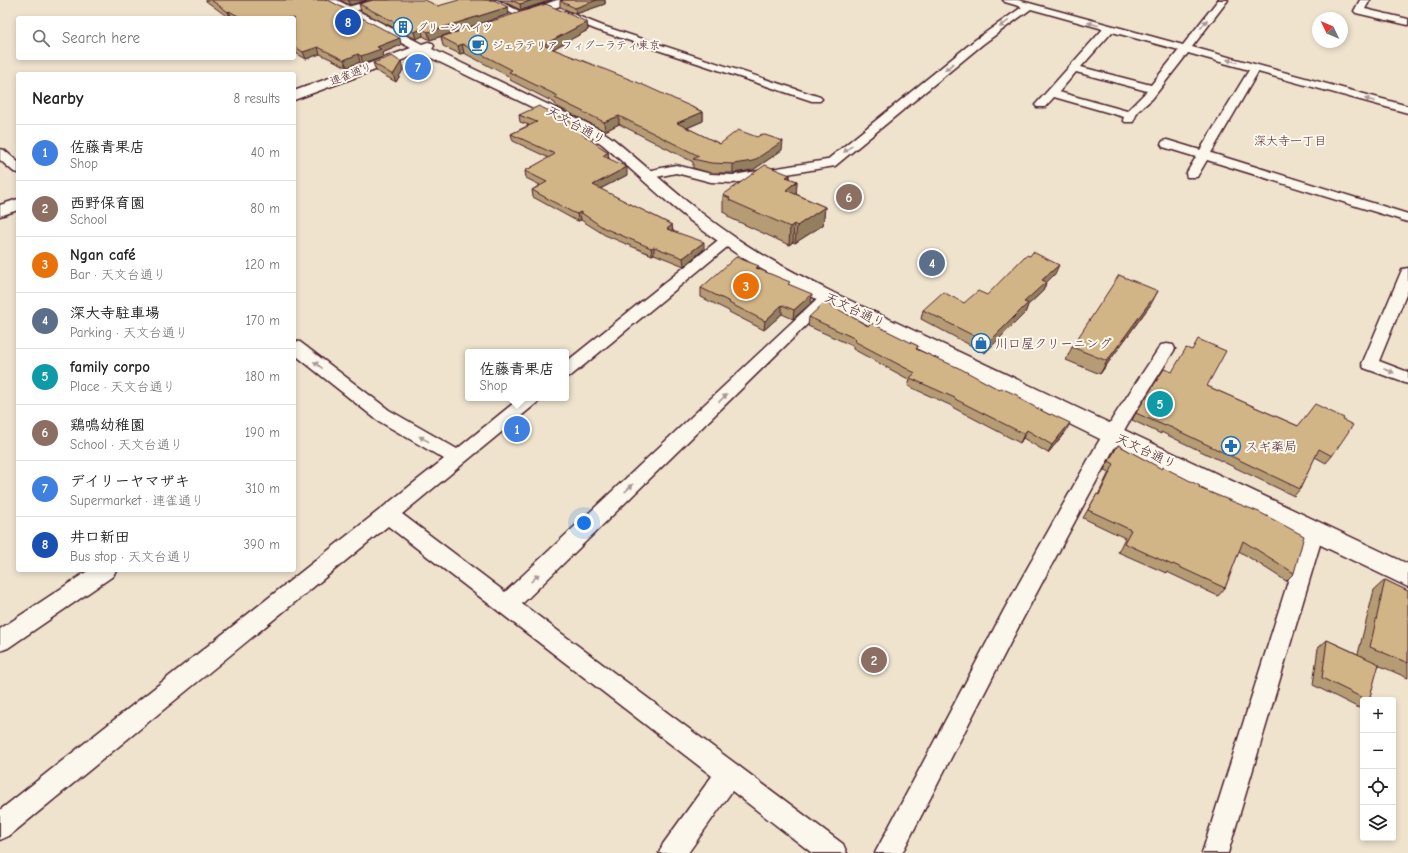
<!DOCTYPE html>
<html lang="en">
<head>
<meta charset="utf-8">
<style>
	:root { --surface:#fff; --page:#f6f6f6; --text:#222; --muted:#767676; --line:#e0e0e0; --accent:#1f6fb2 }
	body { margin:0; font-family:"Comic Neue","Klee One",sans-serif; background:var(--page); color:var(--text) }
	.controls { position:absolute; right:12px; bottom:12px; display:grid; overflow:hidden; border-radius:4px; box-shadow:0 2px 6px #0003 }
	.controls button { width:36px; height:36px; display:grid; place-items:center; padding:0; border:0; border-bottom:1px solid var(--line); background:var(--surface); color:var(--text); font:20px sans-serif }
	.compass { position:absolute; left:1312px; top:12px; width:36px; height:36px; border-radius:50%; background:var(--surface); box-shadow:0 2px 6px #0003; rotate:314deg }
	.you { position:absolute; left:584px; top:523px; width:14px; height:14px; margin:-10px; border:3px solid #fff; border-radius:50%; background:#1a73e8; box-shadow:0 0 0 6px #1a73e833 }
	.badge { display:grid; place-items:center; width:26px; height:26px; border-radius:50%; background:var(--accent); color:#fff; font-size:13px; font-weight:700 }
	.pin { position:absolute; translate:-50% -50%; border:2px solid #fff; box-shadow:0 1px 4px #0006 }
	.popup { position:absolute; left:465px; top:349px; width:104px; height:52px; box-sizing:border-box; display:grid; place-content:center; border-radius:4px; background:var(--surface); filter:drop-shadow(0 1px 3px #0005); font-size:13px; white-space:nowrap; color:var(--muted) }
	.popup b { font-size:15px; color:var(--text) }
	.popup::after { content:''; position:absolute; left:50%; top:100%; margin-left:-8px; border:8px solid transparent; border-top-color:var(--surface) }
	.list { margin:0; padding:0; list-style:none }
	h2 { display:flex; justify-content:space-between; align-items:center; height:52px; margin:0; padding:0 16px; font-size:17px }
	h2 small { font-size:13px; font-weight:400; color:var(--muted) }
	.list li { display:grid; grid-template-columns:26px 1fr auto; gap:12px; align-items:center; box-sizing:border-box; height:56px; padding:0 16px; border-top:1px solid var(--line) }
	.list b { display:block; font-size:15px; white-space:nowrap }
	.list p { margin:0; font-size:13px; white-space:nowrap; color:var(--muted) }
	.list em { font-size:13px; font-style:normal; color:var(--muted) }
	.icon { flex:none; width:22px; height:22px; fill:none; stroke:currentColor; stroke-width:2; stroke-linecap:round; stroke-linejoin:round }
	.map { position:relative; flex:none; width:1408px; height:853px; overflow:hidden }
	.search { position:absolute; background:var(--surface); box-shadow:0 2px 6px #0003; left:16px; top:16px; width:280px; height:44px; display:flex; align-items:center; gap:10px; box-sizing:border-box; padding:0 14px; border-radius:4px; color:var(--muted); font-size:15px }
	.panel { position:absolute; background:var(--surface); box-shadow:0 2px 6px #0003; left:16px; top:72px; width:280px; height:500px; border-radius:4px }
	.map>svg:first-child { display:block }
</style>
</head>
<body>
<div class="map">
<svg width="1408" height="853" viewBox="0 0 1408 853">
	<rect width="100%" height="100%" fill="#efe3ce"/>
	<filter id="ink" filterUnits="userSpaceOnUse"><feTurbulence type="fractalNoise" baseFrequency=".025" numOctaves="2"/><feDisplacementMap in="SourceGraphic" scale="8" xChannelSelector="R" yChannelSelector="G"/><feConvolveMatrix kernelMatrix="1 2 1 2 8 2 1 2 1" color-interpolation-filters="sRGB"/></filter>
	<g filter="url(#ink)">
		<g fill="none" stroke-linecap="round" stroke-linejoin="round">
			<g stroke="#4a1f2b" stroke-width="3">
				<g id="street">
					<polygon points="373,0 389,0 387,2 347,13 342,10 344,8"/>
					<polygon points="485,0 497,0 527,15 525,17 519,17"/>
					<path d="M1003,0H1018L1183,45L1218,0H1228L1192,47L1408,106V113L1258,72L1211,153L1408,214V222L1207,160L1197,177H1187L1186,174L1196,157L1163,147L1161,144L1163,141L1167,140L1200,150L1249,70L1188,53L1152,99L1138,111L1133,122H1125L1123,120L1124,117L1054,97L1045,107H1037L1035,105L1103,29L1031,9L983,44L835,166L733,183L711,182L676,173L647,179L642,178L641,175L642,172L676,165L711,174L733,175L827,160L975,40L1022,7L1005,2ZM1112,32L1179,50L1151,85L1081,67ZM1076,72L1147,91L1127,111L1059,92Z"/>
					<polygon points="1360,0 1370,0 1365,9 1408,19 1408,25 1356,13 1354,11"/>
					<polygon points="565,11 603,26 820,97 822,99 820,101 812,101 597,30 562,16 560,14"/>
					<polygon points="0,149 4,150 18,162 18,173 14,172 0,160"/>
					<polygon points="727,236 732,237 734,240 732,243 572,375 566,377 566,362 722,237"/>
					<polygon points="1408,268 1408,290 1379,361 1408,372 1408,384 1364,368 1362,364 1401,272 1403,269"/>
					<polygon points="827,292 832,294 835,297 832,300 522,604 843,844 847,853 812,853 732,791 688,853 659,853 663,844 712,776 388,526 9,836 0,840 0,810 444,459 377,420 294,354 294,341 300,342 389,410 457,449 520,398 541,398 538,402 402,514 505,592 822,294"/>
					<polygon points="1167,344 1173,345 1175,349 1127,425 1112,452 1021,622 902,853 875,853 1005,608 1096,446 1114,416 1161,345"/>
					<polygon points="1314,523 1321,525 1324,531 1228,853 1202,853 1304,531 1307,525"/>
					<polygon points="89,570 116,570 113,576 8,648 0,651 0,629"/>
				</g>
			</g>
			<g stroke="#4a1f2b" stroke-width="3">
				<g id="secondary">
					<path d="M322,0H337L422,44L428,42L432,43L434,46L432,49L597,128L612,138C652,171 690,207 733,236C765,258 799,275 834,293L1408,564V587L1104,441L820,301C786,283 752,265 721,243C678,215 641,177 602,144L587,134L421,53L294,100V91L411,48L324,2Z"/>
					<polygon points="557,0 574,0 572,2 527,17 519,17 517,15 519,13"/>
					<polygon points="18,199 18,210 0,216 0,205"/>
				</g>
			</g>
			<use href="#street" fill="#fbf7ec" fill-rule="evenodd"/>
			<use href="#secondary" fill="#fbf7ec" fill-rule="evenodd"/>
		</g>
		<g fill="#b59c74" stroke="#4a1f2b">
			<polygon points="206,0 328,0 401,45 382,53 383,57 363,64 360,62 347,67 320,54 306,59 294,52 294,18 229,18 206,1"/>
			<polygon points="340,0 367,0 350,5"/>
			<polygon points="500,0 552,0 521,10"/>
			<polygon points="564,0 605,0 605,4 576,14 560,7 560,1"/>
			<polygon points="359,4 438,6 508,7 509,14 430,40 423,36 416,39 361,11"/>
			<polygon points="587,22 588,30 553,49 703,112 703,121 687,128 720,144 782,150 753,170 733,173 711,173 693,168 693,162 619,124 605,131 556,106 555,103 510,80 510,77 464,53 460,54 443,46 441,37"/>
			<polygon points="401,62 403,70 396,82 376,71 373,63"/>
			<polygon points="519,115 590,138 588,139 608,152 609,159 627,175 600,189 672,225 673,231 704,249 684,266 654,254 652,255 605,235 581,220 578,221 573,219 533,197 532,190 540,185 526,178 525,171 549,158 513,141 511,134 529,125 520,122"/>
			<polygon points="790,175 790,179 797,181 796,194 825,207 823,225 795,243 793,242 789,245 728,217 728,215 723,212 723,195"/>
			<polygon points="758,269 789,285 811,303 793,319 782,314 764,330 729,312 729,311 701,297 701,288"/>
			<polygon points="1055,274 1046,283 1043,291 1028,305 1025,313 985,353 921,319 923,310 964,303"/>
			<polygon points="1151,304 1100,374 1066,360 1072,347"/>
			<polygon points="809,317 868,326 918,346 917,349 1000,390 1019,398 1066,431 1048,453 1023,438 1020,443 952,407 952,406 908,386 910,380 853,349 853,346 808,326"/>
			<polygon points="1192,350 1207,386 1298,426 1343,420 1332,456 1326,463 1315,457 1300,489 1294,496 1161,432 1161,434 1132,420 1136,413"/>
			<polygon points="1118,445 1161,469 1199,488 1294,573 1286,581 1239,551 1225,588 1218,596 1167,572 1166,573 1118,552 1125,538 1083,518 1097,494 1098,495 1109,472 1104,470"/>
			<polygon points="1385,580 1408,591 1408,678 1378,665 1369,700 1363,700 1363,705 1359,708 1313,685 1318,648 1327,640 1358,654 1374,590"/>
		</g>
		<g fill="#937f5e" stroke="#4a1f2b">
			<polygon points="348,0 367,0 350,5"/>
			<polygon points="533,0 552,0 521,10 520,4"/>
			<polygon points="595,0 605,0 605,4 576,14 575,8"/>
			<polygon points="508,7 509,14 430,40 428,32"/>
			<polygon points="229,11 232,18 230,18 228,12"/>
			<polygon points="587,22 588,30 544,54 543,45"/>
			<polygon points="422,29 423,36 416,39 414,32"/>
			<polygon points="400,38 401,45 382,53 383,57 363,64 361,56 377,47"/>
			<polygon points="462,44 464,53 460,54 458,46"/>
			<polygon points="318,47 320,54 306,59 303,52"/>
			<polygon points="358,54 360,62 347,67 344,60"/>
			<polygon points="401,62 403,70 396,82 393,75"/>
			<polygon points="703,112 703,121 677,132 677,123"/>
			<polygon points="619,116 619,124 605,131 604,122"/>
			<polygon points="589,131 590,138 583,141 582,134"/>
			<polygon points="783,141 782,150 753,170 733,173 733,164"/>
			<polygon points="608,152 609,159 603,156"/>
			<polygon points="627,167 627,175 594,192 593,185"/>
			<polygon points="790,175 789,188 797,181 796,199 785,207 786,177"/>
			<polygon points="825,207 823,225 795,243 797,226"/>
			<polygon points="580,212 581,220 578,221 577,214"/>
			<polygon points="794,224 793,242 789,245 790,227"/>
			<polygon points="672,225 673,232 667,229"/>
			<polygon points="704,242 704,249 684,266 683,258"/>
			<polygon points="654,247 654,254 652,255 651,248"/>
			<polygon points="1059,265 1055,274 1046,283 1043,291 1028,305 1025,313 985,353 988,343 1042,280"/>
			<polygon points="1158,291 1151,304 1100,374 1107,361"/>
			<polygon points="812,294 811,303 793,319 794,310"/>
			<polygon points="782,305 782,314 764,330 765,321"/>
			<polygon points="1070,423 1066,431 1048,453 1052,445"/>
			<polygon points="1027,430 1023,438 1020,443 1024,434"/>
		</g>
		<g fill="#d2b587" stroke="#4a1f2b">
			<polygon points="211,0 328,0 400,38 377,47 381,49 361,56 358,54 344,60 318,47 303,52 294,46 294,18 242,18 229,11 228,12"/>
			<polygon points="373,0 425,0 438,6 459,0 494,0 508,7 428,32 422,29 414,32 359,4"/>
			<polygon points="511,0 533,0 520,4"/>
			<polygon points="564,0 597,0 575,8 560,1"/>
			<polygon points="546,4 587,22 543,45 639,83 703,112 677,123 720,144 738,130 757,137 762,134 783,141 753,161 733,164 711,163 693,159 699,156 619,116 604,122 555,98 558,96 509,72 512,70 462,44 458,46 441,37"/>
			<polygon points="392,56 401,62 393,75 373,63"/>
			<polygon points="539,106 589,131 582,134 608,152 603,156 627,167 593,185 672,225 667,229 704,242 683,258 654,247 651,248 604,228 580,212 577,214 572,212 532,190 547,182 525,171 555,154 511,134 537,122 519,115"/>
			<polygon points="765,165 790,175 786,177 797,181 786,190 825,207 797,226 794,224 790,227 729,200 730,198 723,195"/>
			<polygon points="1033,252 1059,265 1042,280 1046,282 1024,302 1028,303 988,343 923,310 943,292 964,303 978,291 987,295 1026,255 1030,256"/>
			<polygon points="736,257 759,266 756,268 790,282 788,284 812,294 794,310 782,305 765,321 729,303 730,302 701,288"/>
			<polygon points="1119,275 1158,291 1107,361 1072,347"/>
			<polygon points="825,302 868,326 871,323 918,346 916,349 961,369 1000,390 1001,388 1019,396 1018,398 1050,415 1051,414 1070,423 1052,445 1027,430 1024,434 955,399 955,398 910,378 915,373 854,341 856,339 809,317"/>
			<polygon points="1198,339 1226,351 1207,386 1298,426 1315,404 1344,418 1343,420 1353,425 1332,456 1319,449 1300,489 1166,425 1165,426 1136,413 1164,369 1172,372 1186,348 1192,350"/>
			<polygon points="1118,445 1162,469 1163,467 1200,486 1199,488 1259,512 1304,536 1294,573 1243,541 1225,588 1173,564 1172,565 1124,543 1131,530 1088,510 1097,494 1099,495 1114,464 1109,461"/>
			<polygon points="1385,580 1408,591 1408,663 1370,647"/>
			<polygon points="1327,640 1379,664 1369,700 1367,700 1322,678"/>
		</g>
		<defs><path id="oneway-solid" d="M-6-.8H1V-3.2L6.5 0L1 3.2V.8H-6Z"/></defs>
		<g fill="#ab9695">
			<use href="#oneway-solid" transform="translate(1004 24) rotate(144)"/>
			<use href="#oneway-solid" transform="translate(1093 24) rotate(-164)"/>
			<use href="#oneway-solid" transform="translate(1204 24) rotate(-53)"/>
			<use href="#oneway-solid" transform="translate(1232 61) rotate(-165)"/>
			<use href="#oneway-solid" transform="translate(949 67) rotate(140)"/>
			<use href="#oneway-solid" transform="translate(1370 100) rotate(-165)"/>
			<use href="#oneway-solid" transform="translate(848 149) rotate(141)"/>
			<use href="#oneway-solid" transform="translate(318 365) rotate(-142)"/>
			<use href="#oneway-solid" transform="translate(1389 371) rotate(21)"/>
			<use href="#oneway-solid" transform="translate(723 398) rotate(-44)"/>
			<use href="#oneway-solid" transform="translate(424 439) rotate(-151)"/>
			<use href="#oneway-solid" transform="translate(629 488) rotate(-44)"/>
			<use href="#oneway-solid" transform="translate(535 578) rotate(-44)"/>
		</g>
	</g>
	<defs>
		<g id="building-ring" transform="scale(1)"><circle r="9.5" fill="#fbf7ec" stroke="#1f6fb2" stroke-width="1.5"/><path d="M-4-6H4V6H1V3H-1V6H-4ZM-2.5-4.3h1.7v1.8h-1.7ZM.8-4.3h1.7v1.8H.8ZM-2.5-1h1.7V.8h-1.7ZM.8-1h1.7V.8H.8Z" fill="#1f6fb2"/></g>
		<g id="cafe-ring" transform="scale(1)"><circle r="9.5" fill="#fbf7ec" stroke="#1f6fb2" stroke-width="1.5"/><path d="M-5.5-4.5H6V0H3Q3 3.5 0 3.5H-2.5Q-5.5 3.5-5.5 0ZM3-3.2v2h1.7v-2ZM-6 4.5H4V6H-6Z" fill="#1f6fb2"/></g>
		<g id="shop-ring" transform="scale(1)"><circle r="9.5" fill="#fbf7ec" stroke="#1f6fb2" stroke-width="1.5"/><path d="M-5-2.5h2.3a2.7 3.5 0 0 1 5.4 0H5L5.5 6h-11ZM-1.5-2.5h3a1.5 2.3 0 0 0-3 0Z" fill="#1f6fb2"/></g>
		<g id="pharmacy-ring" transform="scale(1)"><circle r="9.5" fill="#fbf7ec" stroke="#1f6fb2" stroke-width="1.5"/><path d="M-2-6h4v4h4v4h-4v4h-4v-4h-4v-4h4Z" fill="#1f6fb2"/></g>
	</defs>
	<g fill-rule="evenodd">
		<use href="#building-ring" x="403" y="27"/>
		<use href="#cafe-ring" x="478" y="45"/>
		<use href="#shop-ring" x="981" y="343"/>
		<use href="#pharmacy-ring" x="1231" y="446"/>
	</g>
	<g text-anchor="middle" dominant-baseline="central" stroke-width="4" stroke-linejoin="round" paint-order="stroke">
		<g font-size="11" fill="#4a1f2b" stroke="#fbf7ec" text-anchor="start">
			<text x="417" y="27">グリーンハイツ</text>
			<text x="492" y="45">ジェラテリア フィグーラティ東京</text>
		</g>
		<g font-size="11" fill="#4a1f2b" stroke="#fbf7ec">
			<text transform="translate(351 74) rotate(-21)">連雀通り</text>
		</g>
		<g font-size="12" fill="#4a1f2b" stroke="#fbf7ec">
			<text x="1290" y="141">深大寺一丁目</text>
		</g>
		<g font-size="13" fill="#4a1f2b" stroke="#fbf7ec">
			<text transform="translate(576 125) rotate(29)">天文台通り</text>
			<text transform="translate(855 310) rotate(25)">天文台通り</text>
			<text transform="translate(1146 451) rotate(25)">天文台通り</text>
		</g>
		<g font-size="13" fill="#4a1f2b" stroke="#fbf7ec" text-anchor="start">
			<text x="995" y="343">川口屋クリーニング</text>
			<text x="1245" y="446">スギ薬局</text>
		</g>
	</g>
</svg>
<div class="controls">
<button>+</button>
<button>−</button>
<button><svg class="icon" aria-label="locate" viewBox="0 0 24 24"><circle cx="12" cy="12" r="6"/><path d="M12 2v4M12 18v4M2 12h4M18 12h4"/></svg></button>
<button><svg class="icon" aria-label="layers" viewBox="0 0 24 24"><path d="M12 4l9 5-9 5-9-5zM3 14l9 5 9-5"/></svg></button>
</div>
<svg class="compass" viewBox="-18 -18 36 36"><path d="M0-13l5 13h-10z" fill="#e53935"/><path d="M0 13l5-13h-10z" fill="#767676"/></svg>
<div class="you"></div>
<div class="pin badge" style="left:517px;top:429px;background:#3f7fe0">1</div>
<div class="popup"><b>佐藤青果店</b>Shop</div>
<div class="pin badge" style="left:874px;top:660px;background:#8d6e63">2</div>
<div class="pin badge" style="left:746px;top:286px;background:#e8710a">3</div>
<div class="pin badge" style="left:932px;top:263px;background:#5c6f8a">4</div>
<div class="pin badge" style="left:1160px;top:404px;background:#0f9aa8">5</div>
<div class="pin badge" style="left:849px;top:197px;background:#8d6e63">6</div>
<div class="pin badge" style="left:418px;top:67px;background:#3f7fe0">7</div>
<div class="pin badge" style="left:348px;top:22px;background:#1a4fb4">8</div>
<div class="search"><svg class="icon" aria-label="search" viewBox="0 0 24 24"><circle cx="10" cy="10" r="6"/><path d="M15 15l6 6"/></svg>Search here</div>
<section class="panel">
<h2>Nearby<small>8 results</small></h2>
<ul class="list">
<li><span class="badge" style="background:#3f7fe0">1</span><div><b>佐藤青果店</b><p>Shop</p></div><em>40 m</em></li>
<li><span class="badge" style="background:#8d6e63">2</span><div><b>西野保育園</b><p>School</p></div><em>80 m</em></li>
<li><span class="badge" style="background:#e8710a">3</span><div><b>Ngan café</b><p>Bar · 天文台通り</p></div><em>120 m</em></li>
<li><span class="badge" style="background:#5c6f8a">4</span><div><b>深大寺駐車場</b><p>Parking · 天文台通り</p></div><em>170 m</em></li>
<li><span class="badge" style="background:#0f9aa8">5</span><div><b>family corpo</b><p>Place · 天文台通り</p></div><em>180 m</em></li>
<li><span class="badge" style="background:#8d6e63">6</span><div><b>鶏鳴幼稚園</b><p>School · 天文台通り</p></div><em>190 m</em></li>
<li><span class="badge" style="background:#3f7fe0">7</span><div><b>デイリーヤマザキ</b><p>Supermarket · 連雀通り</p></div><em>310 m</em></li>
<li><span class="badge" style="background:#1a4fb4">8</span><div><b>井口新田</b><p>Bus stop · 天文台通り</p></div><em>390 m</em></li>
</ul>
</section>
</div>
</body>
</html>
